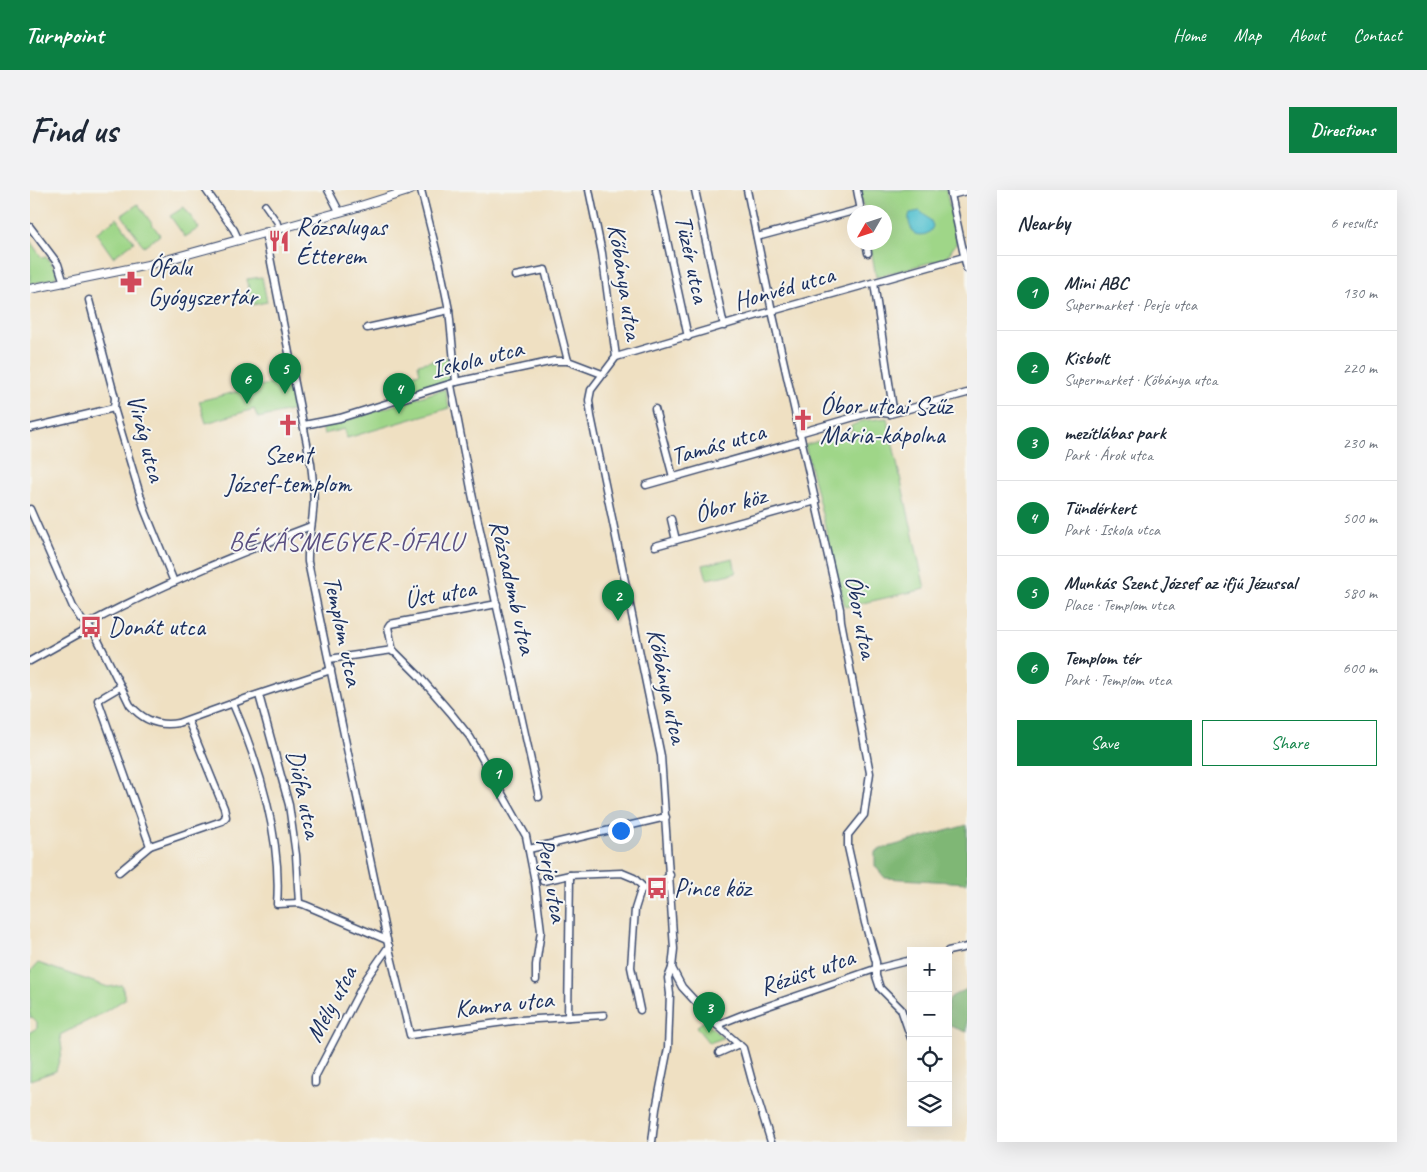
<!DOCTYPE html>
<html lang="en">
<head>
<meta charset="utf-8">
<style>
	:root { --surface:#fff; --page:#f2f2f3; --text:#1f2937; --muted:#747a83; --line:#e0e1e3; --accent:#0b8043 }
	body { margin:0; font-family:Caveat,sans-serif; background:var(--page); color:var(--text) }
	.controls { position:absolute; right:15px; bottom:15px; display:grid; overflow:hidden; border-radius:0px; box-shadow:0 5px 20px #0002 }
	.controls button { width:45px; height:45px; display:grid; place-items:center; padding:0; border:0; border-bottom:1px solid var(--line); background:var(--surface); color:var(--text); font:25px sans-serif }
	.compass { position:absolute; left:817px; top:15px; width:45px; height:45px; border-radius:50%; background:var(--surface); box-shadow:0 5px 20px #0002; rotate:231deg }
	.you { position:absolute; left:590px; top:640px; width:18px; height:18px; margin:-12px; border:4px solid #fff; border-radius:50%; background:#1a73e8; box-shadow:0 0 0 8px #1a73e833 }
	.badge { display:grid; place-items:center; width:32px; height:32px; border-radius:50%; background:var(--accent); color:#fff; font-size:16px; font-weight:700 }
	.pin { position:absolute; translate:-50% -41px; filter:drop-shadow(0 1px 2px #0008) }
	.pin::after { content:''; position:absolute; top:26px; width:18px; height:15px; background:inherit; clip-path:polygon(0 0,100% 0,50% 100%) }
	.list { margin:0; padding:0; list-style:none }
	h2 { display:flex; justify-content:space-between; align-items:center; height:65px; margin:0; padding:0 20px; font-size:21px }
	h2 small { font-size:16px; font-weight:400; color:var(--muted) }
	.list li { display:grid; grid-template-columns:32px 1fr auto; gap:15px; align-items:center; box-sizing:border-box; height:75px; padding:0 20px; border-top:1px solid var(--line) }
	.list b { display:block; font-size:19px; white-space:nowrap }
	.list p { margin:0; font-size:16px; white-space:nowrap; color:var(--muted) }
	.list em { font-size:16px; font-style:normal; color:var(--muted) }
	.actions { display:flex; gap:10px; padding:15px 20px }
	.actions a { flex:1; padding:11px 0; border:1px solid var(--accent); border-radius:0px; text-align:center; font-size:18px; color:var(--accent) }
	.actions .main { background:var(--accent); color:#fff }
	.icon { flex:none; width:28px; height:28px; fill:none; stroke:currentColor; stroke-width:2; stroke-linecap:round; stroke-linejoin:round }
	.map { position:relative; flex:none; width:937px; height:952px; overflow:hidden; border-radius:0px }
	header { display:flex; align-items:center; gap:30px; box-sizing:border-box; height:70px; padding:0 25px; background:var(--accent); color:#fff }
	header strong { font-size:24px }
	nav { display:flex; gap:28px; margin-inline-start:auto; font-size:18px }
	.intro { display:flex; align-items:center; justify-content:space-between; box-sizing:border-box; height:120px; padding:0 30px }
	h1 { margin:0; font-size:35px }
	.button { padding:12px 22px; border-radius:0px; background:var(--accent); color:#fff; font-size:18px; font-weight:700 }
	main { display:flex; gap:30px; padding:0 30px }
	aside { flex:1; background:var(--surface); border-radius:0px; box-shadow:0 5px 20px #0002 }
	.map>svg:first-child { display:block }
</style>
</head>
<body>
<header>
<strong>Turnpoint</strong>
<nav><a>Home</a><a>Map</a><a>About</a><a>Contact</a></nav>
</header>
<div class="intro"><h1>Find us</h1><a class="button">Directions</a></div>
<main>
<div class="map">
<svg width="937" height="952" viewBox="0 0 937 952">
	<rect width="100%" height="100%" fill="#f6f6f2"/>
	<filter id="ink" filterUnits="userSpaceOnUse"><feTurbulence type="fractalNoise" baseFrequency=".02" numOctaves="2"/><feDisplacementMap in="SourceGraphic" scale="10" xChannelSelector="R" yChannelSelector="G"/><feConvolveMatrix kernelMatrix="1 2 1 2 8 2 1 2 1" color-interpolation-filters="sRGB"/></filter>
	<filter id="wash" filterUnits="userSpaceOnUse"><feTurbulence type="fractalNoise" baseFrequency=".0096" numOctaves="4" result="noise"/><feDisplacementMap in="SourceGraphic" scale="20" xChannelSelector="R" yChannelSelector="G"/><feGaussianBlur stdDeviation="1.12" result="paint"/><feColorMatrix in="noise" values="0 0 0 0 0 0 0 0 0 0 0 0 0 0 0 0 0 1.4 0 .05"/><feComposite in="paint" operator="in"/></filter>
	<g filter="url(#wash)">
		<rect width="100%" height="100%" fill="#efe0c2"/>
		<g fill="#9fd688" stroke="#5d8273">
			<polygon points="830,0 916,0 927,52 919,64 913,69 846,87 840,53 854,52 854,22 834,22"/>
			<polygon points="108,14 130,45 114,57 92,25"/>
			<polygon points="154,17 169,38 155,47 140,26"/>
			<polygon points="87,28 104,52 83,67 66,43"/>
			<polygon points="0,51 12,68 16,66 26,80 27,84 25,88 0,94"/>
			<polygon points="232,87 237,112 222,115 217,89"/>
			<polygon points="419,167 421,190 377,203 374,187 390,183 388,174"/>
			<polygon points="259,189 265,220 228,228 224,219 176,233 169,211"/>
			<polygon points="415,199 419,218 317,248 314,239 294,244 291,235 318,230"/>
			<polygon points="857,228 895,399 815,417 775,255 822,242 821,236 832,231"/>
			<polygon points="703,368 706,383 677,389 673,375"/>
			<polygon points="8,773 78,797 92,795 95,809 71,824 30,845 32,860 26,881 0,890 0,842 7,838 7,832 2,827 0,828 0,782"/>
			<polygon points="674,831 693,848 679,853 666,837"/>
		</g>
		<g fill="#7fb774" stroke="#4d7369">
			<polygon points="937,635 937,693 855,688 845,676 845,662 851,659"/>
			<path d="M937,799V842L920,836C918,830 915,812 921,807C925,804 932,802 937,799Z"/>
		</g>
		<path fill="#57c2d0" stroke="#397897" d="M890,21L901,31L903,36C900,45 892,46 885,44C880,38 877,30 880,23Z"/>
	</g>
	<g filter="url(#ink)">
		<g fill="none" stroke-linecap="round" stroke-linejoin="round">
			<g stroke="#3b4a6d" stroke-width="8">
				<polyline id="pedestrian" points="235,15 247,32 249,38"/>
			</g>
			<g stroke="#3b4a6d" stroke-width="9">
				<g id="minor">
					<polyline points="176,0 204,40 208,49"/>
					<polyline points="298,0 309,21"/>
					<polyline points="391,0 409,71 419,120 426,192"/>
					<polyline points="559,0 572,63 586,167 561,200 559,210 561,226 631,566 644,759 642,778 638,788 640,804 638,858 626,919 622,952"/>
					<polyline points="626,0 658,147"/>
					<polyline points="665,0 694,136"/>
					<polyline points="717,0 742,121 810,419 811,431 840,583 834,625 818,645 818,657 835,733 846,772 846,786 850,798 871,819 881,848"/>
					<polyline points="827,0 831,21"/>
					<polyline points="920,0 937,79"/>
					<polyline points="921,5 937,1"/>
					<polyline points="0,37 28,74 34,93"/>
					<path d="M235,42L281,274C283,290 285,306 283,321C282,339 277,355 278,372L357,750L380,845L490,830L574,825"/>
					<polyline points="727,47 831,19"/>
					<polyline points="836,52 838,63"/>
					<polyline points="485,86 515,80 538,171"/>
					<polyline points="844,93 863,219 860,224"/>
					<polyline points="59,110 85,208 84,218 115,321 144,392"/>
					<polyline points="337,138 419,120"/>
					<polyline points="586,167 742,121 934,67"/>
					<polyline points="421,195 442,304 509,607"/>
					<polyline points="625,219 643,287"/>
					<polyline points="274,235 310,228 426,192 524,171 538,171 572,184"/>
					<polyline points="0,238 84,218"/>
					<polyline points="769,243 838,223 847,222 860,224 937,203"/>
					<polyline points="616,295 771,251"/>
					<path d="M0,319L43,417L51,429L65,444L100,515C113,530 128,537 148,533L223,506L301,480"/>
					<polyline points="641,329 646,350"/>
					<polyline points="625,356 786,311"/>
					<path d="M56,435C128,396 204,365 281,336"/>
					<polyline points="363,462 358,437 360,434 467,414"/>
					<polyline points="299,469 363,460 388,485 420,522 440,547 496,646 505,692 511,741 506,775 506,790"/>
					<polyline points="0,471 59,438"/>
					<polyline points="229,505 259,615 266,665 269,713"/>
					<path d="M203,514C229,573 252,649 247,714L269,713L275,715L357,750"/>
					<polyline points="120,656 192,631 196,627 194,618 158,530"/>
					<polyline points="499,659 636,627"/>
					<polyline points="89,682 120,656 68,510 90,497"/>
					<polyline points="513,691 540,685 592,683 604,688 614,698"/>
					<polyline points="918,761 937,757"/>
					<polyline points="642,778 652,797 687,835 713,858 722,891 741,952"/>
					<polyline points="610,820 601,777 605,719 611,700 614,698 628,696 640,685"/>
					<polyline points="538,827 540,685"/>
					<polyline points="687,835 712,825 845,779 881,770"/>
					<polyline points="689,863 709,854"/>
					<polyline points="285,893 285,887 336,789 359,756"/>
				</g>
			</g>
			<g stroke="#3b4a6d" stroke-width="10">
				<polyline id="tertiary" points="0,99 118,75 321,19 381,0"/>
			</g>
			<use href="#pedestrian" stroke="#fff" stroke-width="5"/>
			<use href="#minor" stroke="#fff" stroke-width="6"/>
			<use href="#tertiary" stroke="#fff" stroke-width="8"/>
		</g>
	</g>
	<defs>
		<g id="restaurant-bare" transform="scale(1.725)"><path d="M-5-6h1v4h1v-4h1v4h1v-4h1v5L-1.5 .5V6h-2V.5L-5-1ZM5-6V6H3V1.5H1.5Q1.5-4 5-6Z" fill="#d1495b" stroke="#f6f6f2" stroke-width="2.5" paint-order="stroke"/></g>
		<g id="pharmacy-bare" transform="scale(1.725)"><path d="M-2-6h4v4h4v4h-4v4h-4v-4h-4v-4h4Z" fill="#d1495b" stroke="#f6f6f2" stroke-width="2.5" paint-order="stroke"/></g>
		<g id="church-bare" transform="scale(1.725)"><path d="M-1.2-6h2.4v3.5h3.3v2.4h-3.3V6h-2.4V-.1h-3.3v-2.4h3.3Z" fill="#d1495b" stroke="#f6f6f2" stroke-width="2.5" paint-order="stroke"/></g>
		<g id="bus-bare" transform="scale(1.725)"><path d="M-5-6H5V4H4V6H2V4H-2V6H-4V4H-5ZM-3.5-4V0h7V-4ZM-3.5 1.2v1.5H-2V1.2ZM2 1.2v1.5H3.5V1.2Z" fill="#d1495b" stroke="#f6f6f2" stroke-width="2.5" paint-order="stroke"/></g>
	</defs>
	<g fill-rule="evenodd">
		<use href="#restaurant-bare" x="249" y="51"/>
		<use href="#pharmacy-bare" x="101" y="92"/>
		<use href="#church-bare" x="773" y="230"/>
		<use href="#church-bare" x="258" y="235"/>
		<use href="#bus-bare" x="61" y="437"/>
		<use href="#bus-bare" x="627" y="698"/>
	</g>
	<g text-anchor="middle" dominant-baseline="central" stroke-width="4" stroke-linejoin="round" paint-order="stroke">
		<g font-size="25" fill="#1b2f5e" stroke="#f6f6f2" text-anchor="start">
			<text x="266" y="37">Rózsalugas<tspan x="266" dy="29">Étterem</tspan></text>
			<text x="118" y="78">Ófalu<tspan x="118" dy="29">Gyógyszertár</tspan></text>
			<text x="790" y="216">Óbor utcai Szűz<tspan x="790" dy="29">Mária-kápolna</tspan></text>
			<text x="258" y="265" text-anchor="middle">Szent<tspan x="258" dy="29">József-templom</tspan></text>
			<text x="78" y="437">Donát utca</text>
			<text x="644" y="698">Pince köz</text>
		</g>
		<g font-size="25" fill="#1b2f5e" stroke="#f6f6f2">
			<text transform="translate(662 69) rotate(78)">Tüzér utca</text>
			<text transform="translate(595 92) rotate(81)">Kőbánya utca</text>
			<text transform="translate(754 98) rotate(-16)">Honvéd utca</text>
			<text transform="translate(447 169) rotate(-14)">Iskola utca</text>
			<text transform="translate(116 248) rotate(75)">Virág utca</text>
			<text transform="translate(688 254) rotate(-16)">Tamás utca</text>
			<text transform="translate(700 315) rotate(-16)">Óbor köz</text>
			<text transform="translate(483 397) rotate(77)">Rózsadomb utca</text>
			<text transform="translate(410 404) rotate(-10)">Üst utca</text>
			<text transform="translate(831 427) rotate(79)">Óbor utca</text>
			<text transform="translate(313 441) rotate(78)">Templom utca</text>
			<text transform="translate(637 496) rotate(78)">Kőbánya utca</text>
			<text transform="translate(274 604) rotate(78)">Diófa utca</text>
			<text transform="translate(522 690) rotate(80)">Perje utca</text>
			<text transform="translate(777 782) rotate(-19)">Rézüst utca</text>
			<text transform="translate(301 814) rotate(-62)">Mély utca</text>
			<text transform="translate(474 814) rotate(-6)">Kamra utca</text>
		</g>
		<g font-size="26" letter-spacing="1" fill="#5a4f81" stroke="#f6f6f2">
			<text x="316" y="351">BÉKÁSMEGYER-ÓFALU</text>
		</g>
	</g>
</svg>
<div class="controls">
<button>+</button>
<button>−</button>
<button><svg class="icon" aria-label="locate" viewBox="0 0 24 24"><circle cx="12" cy="12" r="6"/><path d="M12 2v4M12 18v4M2 12h4M18 12h4"/></svg></button>
<button><svg class="icon" aria-label="layers" viewBox="0 0 24 24"><path d="M12 4l9 5-9 5-9-5zM3 14l9 5 9-5"/></svg></button>
</div>
<svg class="compass" viewBox="-18 -18 36 36"><path d="M0-13l5 13h-10z" fill="#e53935"/><path d="M0 13l5-13h-10z" fill="#747a83"/></svg>
<div class="you"></div>
<div class="pin badge" style="left:467px;top:609px">1</div>
<div class="pin badge" style="left:588px;top:431px">2</div>
<div class="pin badge" style="left:679px;top:843px">3</div>
<div class="pin badge" style="left:369px;top:224px">4</div>
<div class="pin badge" style="left:255px;top:204px">5</div>
<div class="pin badge" style="left:217px;top:214px">6</div>
</div>
<aside>
<h2>Nearby<small>6 results</small></h2>
<ul class="list">
<li><span class="badge">1</span><div><b>Mini ABC</b><p>Supermarket · Perje utca</p></div><em>130 m</em></li>
<li><span class="badge">2</span><div><b>Kisbolt</b><p>Supermarket · Kőbánya utca</p></div><em>220 m</em></li>
<li><span class="badge">3</span><div><b>mezítlábas park</b><p>Park · Árok utca</p></div><em>230 m</em></li>
<li><span class="badge">4</span><div><b>Tündérkert</b><p>Park · Iskola utca</p></div><em>500 m</em></li>
<li><span class="badge">5</span><div><b>Munkás Szent József az ifjú Jézussal</b><p>Place · Templom utca</p></div><em>580 m</em></li>
<li><span class="badge">6</span><div><b>Templom tér</b><p>Park · Templom utca</p></div><em>600 m</em></li>
</ul>
<div class="actions"><a class="main">Save</a><a>Share</a></div>
</aside>
</main>
</body>
</html>
